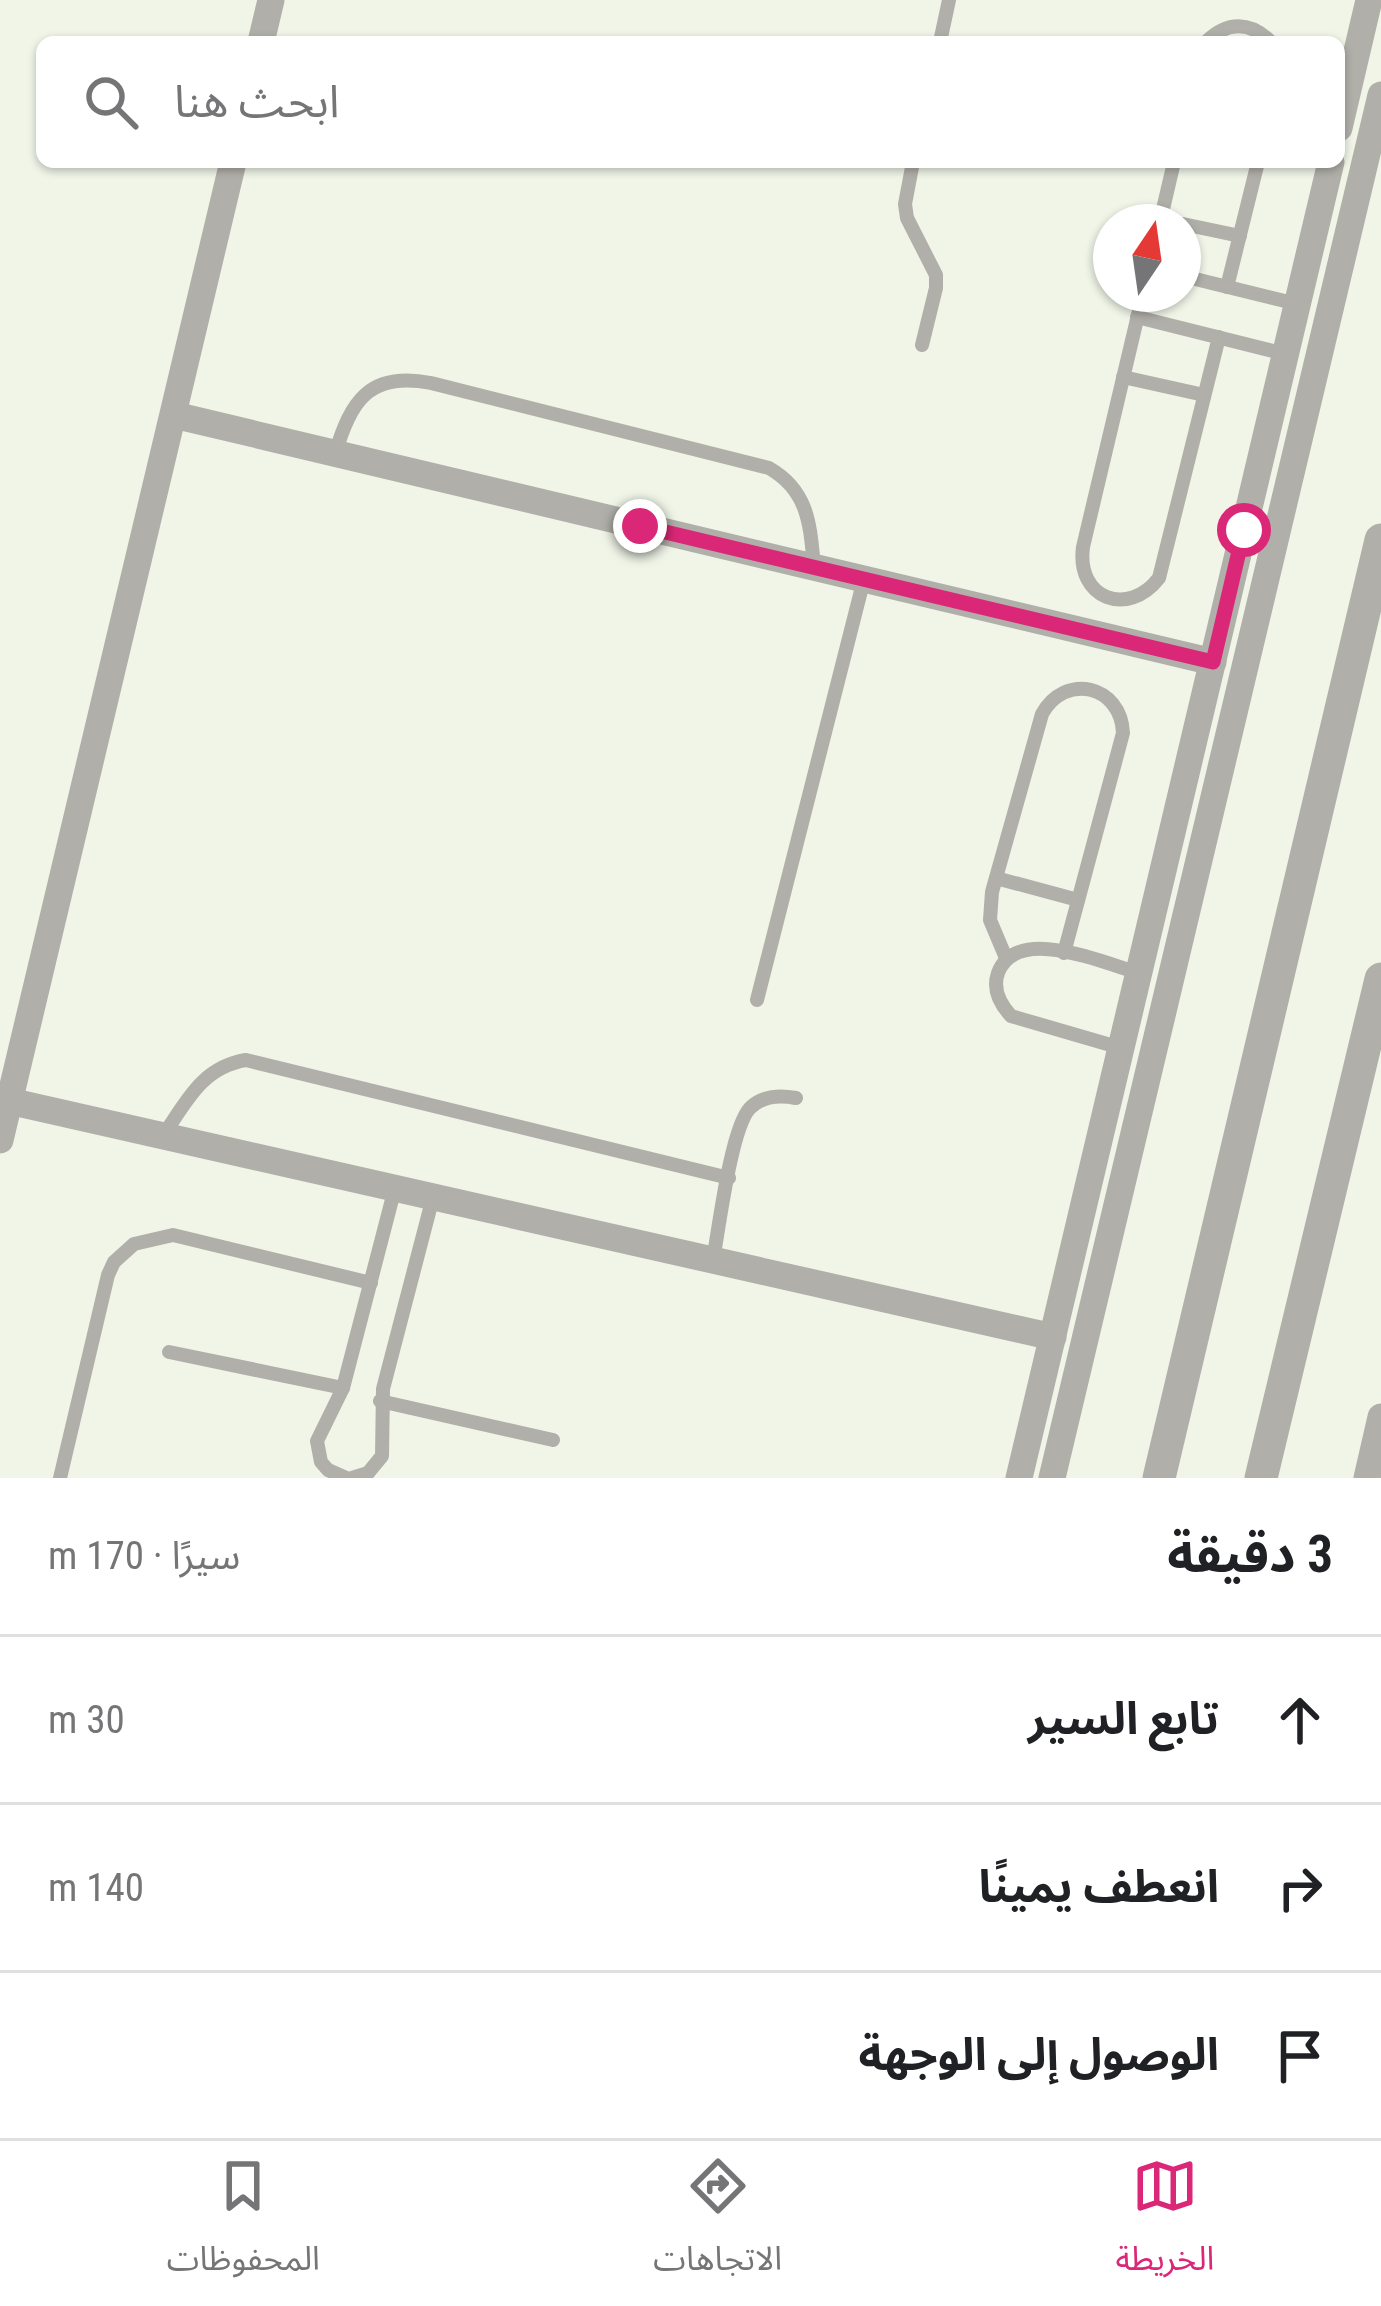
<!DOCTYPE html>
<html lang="ar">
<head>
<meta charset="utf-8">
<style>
	:root { --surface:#fff; --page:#f2f2f2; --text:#202124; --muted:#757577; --line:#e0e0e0; --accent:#db2777 }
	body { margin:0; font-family:"Roboto Condensed","Noto Sans Arabic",sans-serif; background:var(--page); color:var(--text); direction:rtl }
	.compass { position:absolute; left:1093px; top:204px; width:108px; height:108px; border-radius:50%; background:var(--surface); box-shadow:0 3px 9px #0004; rotate:13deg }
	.stop { position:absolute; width:36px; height:36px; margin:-27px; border:9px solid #db2777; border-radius:50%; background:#fff }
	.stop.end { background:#db2777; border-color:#fff; box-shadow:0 3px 12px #0008 }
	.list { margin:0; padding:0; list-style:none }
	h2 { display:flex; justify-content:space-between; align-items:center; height:156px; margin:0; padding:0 48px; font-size:51px }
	h2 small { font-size:39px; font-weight:400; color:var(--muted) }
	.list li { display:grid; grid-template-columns:78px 1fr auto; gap:36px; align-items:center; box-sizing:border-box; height:168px; padding:0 48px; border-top:3px solid var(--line) }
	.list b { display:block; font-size:45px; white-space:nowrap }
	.list em { font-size:39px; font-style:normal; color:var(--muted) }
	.icon { flex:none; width:66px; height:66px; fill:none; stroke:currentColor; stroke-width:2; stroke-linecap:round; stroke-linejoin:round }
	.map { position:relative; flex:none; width:1381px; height:1478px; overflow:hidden; direction:ltr }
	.search { position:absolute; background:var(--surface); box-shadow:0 3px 9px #0004; left:36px; right:36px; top:36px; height:132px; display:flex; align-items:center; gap:30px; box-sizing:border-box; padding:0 42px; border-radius:18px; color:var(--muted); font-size:45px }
	.sheet { height:660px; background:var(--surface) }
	nav { display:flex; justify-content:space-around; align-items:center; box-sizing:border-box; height:168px; border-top:3px solid var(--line); background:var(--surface); font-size:33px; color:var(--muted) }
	nav a { display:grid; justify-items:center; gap:6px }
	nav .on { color:var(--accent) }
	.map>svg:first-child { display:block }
</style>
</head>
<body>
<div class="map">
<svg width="1381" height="1478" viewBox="0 0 1381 1478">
	<rect width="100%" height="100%" fill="#f0f5e8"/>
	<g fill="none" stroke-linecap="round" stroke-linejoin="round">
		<g stroke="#b1afa9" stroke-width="14">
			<polyline points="940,42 949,0"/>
			<path d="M1206,42C1227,21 1250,21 1271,42"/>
			<polyline points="913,162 905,204 907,218 936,275 936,288 922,345"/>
			<polyline points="1160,222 1174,162"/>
			<polyline points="1183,224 1240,236"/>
			<polyline points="1183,276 1297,304"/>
			<polyline points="1227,287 1258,162"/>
			<path d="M1143,294L1083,547C1076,599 1128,618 1159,578L1219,337"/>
			<polyline points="1137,317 1285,354"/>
			<polyline points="1123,377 1204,395"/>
			<path d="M335,454C351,401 369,371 431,383L769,468C809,491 810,525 814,567"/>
			<polyline points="996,878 1078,900"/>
			<path d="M1006,958L990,920L992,892L1042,714C1065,672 1121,685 1123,733L1064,953"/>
			<polyline points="757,1000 864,579"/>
			<path d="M1121,1048L1011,1016C1000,1004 992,990 998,973C1016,924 1103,963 1139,973"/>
			<path d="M163,1136C186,1102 202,1067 246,1060L729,1178"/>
			<path d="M713,1260C719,1228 731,1128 750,1108C762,1096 780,1095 796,1098"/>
			<polyline points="169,1352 343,1388"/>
			<polyline points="380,1401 553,1440"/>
			<polyline points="60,1478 108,1275 114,1262 134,1244 173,1235 371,1283"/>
			<polyline points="346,1478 328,1470 321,1462 317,1441 343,1388 395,1188"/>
			<polyline points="352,1478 368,1473 382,1456 383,1389 433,1197"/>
		</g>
		<g stroke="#b1afa9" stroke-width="27">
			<polyline points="261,42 271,0"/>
			<polyline points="1339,128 1369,0"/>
			<polyline points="174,415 1213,662"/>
			<polyline points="9,1101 1053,1337"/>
			<polyline points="0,1140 233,162"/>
			<polyline points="1019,1478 1331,162"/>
			<polyline points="1052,1478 1381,95"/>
			<polyline points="1367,1478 1381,1417"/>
		</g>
		<g stroke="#b1afa9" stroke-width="33">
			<polyline points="1159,1478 1381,540"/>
			<polyline points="1261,1478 1381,979"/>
		</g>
	</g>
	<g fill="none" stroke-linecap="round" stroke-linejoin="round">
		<polyline stroke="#db2777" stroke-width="15" points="640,526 1213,662 1244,530"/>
	</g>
</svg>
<svg class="compass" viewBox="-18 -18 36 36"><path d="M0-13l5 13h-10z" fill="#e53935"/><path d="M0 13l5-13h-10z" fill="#757577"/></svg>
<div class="stop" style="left:1244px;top:530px"></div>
<div class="stop end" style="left:640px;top:526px"></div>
<div class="search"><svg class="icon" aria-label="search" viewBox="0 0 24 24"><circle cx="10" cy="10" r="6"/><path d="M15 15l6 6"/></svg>ابحث هنا</div>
</div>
<section class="sheet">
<h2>3 دقيقة<small>سيرًا · 170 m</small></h2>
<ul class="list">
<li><svg class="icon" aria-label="ahead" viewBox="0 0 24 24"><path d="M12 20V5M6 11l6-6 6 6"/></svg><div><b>تابع السير</b></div><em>30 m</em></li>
<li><svg class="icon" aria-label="right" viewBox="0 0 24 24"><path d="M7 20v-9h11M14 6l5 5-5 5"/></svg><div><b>انعطف يمينًا</b></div><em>140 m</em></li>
<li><svg class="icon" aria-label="arrive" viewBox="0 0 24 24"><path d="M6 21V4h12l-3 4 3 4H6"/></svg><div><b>الوصول إلى الوجهة</b></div></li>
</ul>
</section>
<nav>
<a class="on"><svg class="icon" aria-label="map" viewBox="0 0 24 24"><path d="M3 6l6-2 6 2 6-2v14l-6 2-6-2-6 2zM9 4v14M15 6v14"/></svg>الخريطة</a>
<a><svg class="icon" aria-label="directions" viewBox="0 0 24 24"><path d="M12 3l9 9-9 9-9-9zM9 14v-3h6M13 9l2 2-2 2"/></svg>الاتجاهات</a>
<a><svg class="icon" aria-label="saved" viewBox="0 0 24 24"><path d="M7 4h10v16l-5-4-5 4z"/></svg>المحفوظات</a>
</nav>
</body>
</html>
